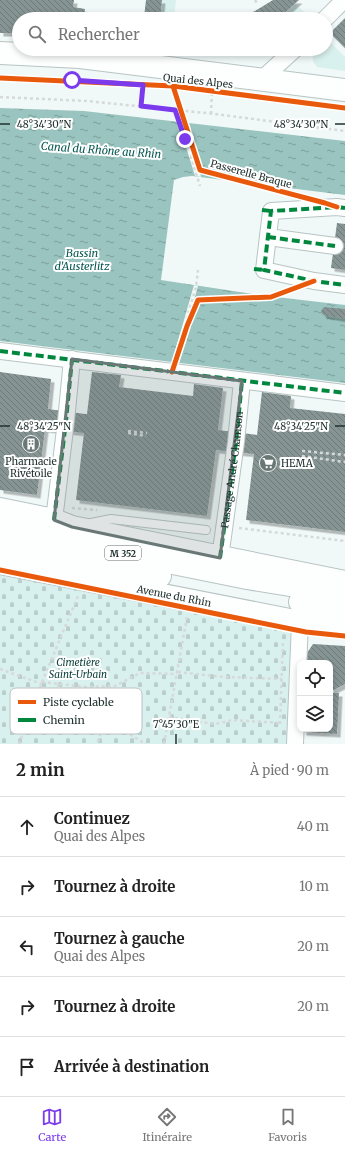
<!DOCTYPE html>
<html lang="fr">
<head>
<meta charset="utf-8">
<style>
	:root { --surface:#fff; --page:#f6f6f6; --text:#222; --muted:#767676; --line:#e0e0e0; --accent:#7c3aed }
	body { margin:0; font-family:Merriweather,serif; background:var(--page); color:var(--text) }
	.controls { position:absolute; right:12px; bottom:12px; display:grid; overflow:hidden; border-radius:8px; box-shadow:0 2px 6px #0003 }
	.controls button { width:36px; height:36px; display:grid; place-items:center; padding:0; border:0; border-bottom:1px solid var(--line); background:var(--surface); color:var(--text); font:20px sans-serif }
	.stop { position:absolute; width:12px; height:12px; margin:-9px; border:3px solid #7c3aed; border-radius:50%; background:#fff }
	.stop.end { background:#7c3aed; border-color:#fff; box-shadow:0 1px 4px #0008 }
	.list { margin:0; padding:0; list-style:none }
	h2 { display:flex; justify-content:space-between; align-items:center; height:52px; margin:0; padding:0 16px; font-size:17px }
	h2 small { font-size:13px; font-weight:400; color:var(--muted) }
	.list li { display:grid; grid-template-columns:26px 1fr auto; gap:12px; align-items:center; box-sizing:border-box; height:60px; padding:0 16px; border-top:1px solid var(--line) }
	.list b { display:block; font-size:15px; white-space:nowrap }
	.list p { margin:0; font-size:13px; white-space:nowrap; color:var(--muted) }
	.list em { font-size:13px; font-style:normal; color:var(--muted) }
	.icon { flex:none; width:22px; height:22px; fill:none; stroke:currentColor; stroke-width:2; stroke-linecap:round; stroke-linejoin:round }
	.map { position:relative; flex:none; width:345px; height:744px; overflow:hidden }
	.search { position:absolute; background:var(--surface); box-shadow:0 2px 6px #0003; left:12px; right:12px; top:12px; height:44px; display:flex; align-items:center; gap:10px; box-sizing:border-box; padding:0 14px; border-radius:22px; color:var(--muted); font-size:15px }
	.sheet { height:352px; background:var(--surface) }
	nav { display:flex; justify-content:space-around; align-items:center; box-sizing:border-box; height:56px; border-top:1px solid var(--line); background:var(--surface); font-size:11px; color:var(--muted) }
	nav a { display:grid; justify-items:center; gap:2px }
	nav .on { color:var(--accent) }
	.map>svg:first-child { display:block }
</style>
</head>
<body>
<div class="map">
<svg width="345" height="744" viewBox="0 0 345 744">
	<defs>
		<pattern id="cemetery-stones" width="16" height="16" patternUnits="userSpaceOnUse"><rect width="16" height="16" fill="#d9f1ee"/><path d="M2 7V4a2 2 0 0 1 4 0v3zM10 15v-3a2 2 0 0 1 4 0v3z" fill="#bacfcc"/></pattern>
		<pattern id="water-ripples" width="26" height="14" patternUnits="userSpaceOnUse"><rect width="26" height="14" fill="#9ac4bf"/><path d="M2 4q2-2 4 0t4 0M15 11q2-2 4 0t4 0" fill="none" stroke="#7da09c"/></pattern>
		<pattern id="building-back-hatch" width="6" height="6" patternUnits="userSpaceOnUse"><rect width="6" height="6" fill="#869594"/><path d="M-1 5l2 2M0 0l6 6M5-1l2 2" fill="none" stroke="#6d7a79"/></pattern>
		<filter id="shadow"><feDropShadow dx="3.5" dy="3.5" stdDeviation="0" flood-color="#0004"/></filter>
	</defs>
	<rect width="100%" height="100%" fill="#f0f9f8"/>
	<g fill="#d9f1ee">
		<polygon points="162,0 176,0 174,19 160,19"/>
		<polygon points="295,4 307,14 302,19 278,19"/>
		<path d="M326,38L345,57V71L317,67C312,61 311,57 315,49H326Z"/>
		<path d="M186,49H255C229,55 211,54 185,51Z"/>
	</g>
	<polygon fill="url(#cemetery-stones)" points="0,575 291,633 287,744 0,744"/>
	<polygon fill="url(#water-ripples)" points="0,108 84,111 345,141 345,195 192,176 183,177 174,180 161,280 259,295 345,305 345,383 0,341"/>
	<g fill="#f0f9f8">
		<polygon points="178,121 188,122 203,168 269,185 235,181 200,172 201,177 195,176"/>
		<polygon points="194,285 198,286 191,311 196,298 259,295 279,297 199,302 179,363 172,362"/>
	</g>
	<g fill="url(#building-back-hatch)" filter="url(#shadow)">
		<polygon points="0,0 74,0 73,7 85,9 84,19 19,19 19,33 0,33"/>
		<polygon points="146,0 162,0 160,19 142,19 142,17 144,17"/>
		<polygon points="273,0 299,0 278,19 236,19 255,11"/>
		<polygon points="345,18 345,48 330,33"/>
		<polygon points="337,223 345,224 345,270 331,268"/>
		<polygon points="324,307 345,309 345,319 323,315 321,311"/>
		<polygon points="0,372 51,379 48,409 85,414 87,414 92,372 121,375 119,387 193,396 194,384 223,388 218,430 257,435 262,392 291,396 290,408 345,414 345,532 246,520 254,454 216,450 207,516 76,500 84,433 45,429 37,495 0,490"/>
		<polygon points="313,644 345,646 345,684 330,692 330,663 307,663 307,653"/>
		<polygon points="330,693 339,693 337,734 303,732 303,729 330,729"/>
	</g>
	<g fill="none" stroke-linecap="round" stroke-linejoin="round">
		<g stroke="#b8c4c3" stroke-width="10">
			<polyline id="lane" points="86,524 111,519 206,530"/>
		</g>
		<g stroke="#b8c4c3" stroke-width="18">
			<g id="street">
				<polyline points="325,19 344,0"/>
				<polyline points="262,79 295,49"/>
				<polyline points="345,208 337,207 271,211 264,270 314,281 345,285"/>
				<polyline points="268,237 335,246"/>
				<polyline points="0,351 345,393"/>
				<polyline points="54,520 66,421 72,359"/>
				<polyline points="220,558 236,442 242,381"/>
				<polyline points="295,744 300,622"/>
			</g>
		</g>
		<g stroke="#b8c4c3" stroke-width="24">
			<polyline id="secondary" points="0,53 80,57 345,90"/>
		</g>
		<g stroke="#b8c4c3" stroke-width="24">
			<g id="primary">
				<polyline points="0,509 54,520 72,527 345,582"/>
				<polyline points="0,563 300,622 345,624"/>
			</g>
		</g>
		<g stroke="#b8c4c3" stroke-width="24">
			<g id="highway">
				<polyline points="0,528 247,578 345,594"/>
				<polyline points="0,545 160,576"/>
				<polyline points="300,602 345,610"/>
			</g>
		</g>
		<g stroke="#d6d9d9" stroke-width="2.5" stroke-dasharray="3 3" stroke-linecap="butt">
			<polyline points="255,0 257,3"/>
			<polyline points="173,86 177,97"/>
			<polyline points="0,97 87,101 215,114 345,131"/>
			<polyline points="141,106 143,85"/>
			<polyline points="175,110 185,139 190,141 200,170 295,195"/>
			<polyline points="211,114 212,91"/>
			<polyline points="193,150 191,157 200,186"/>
			<polyline points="187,325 186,321 196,287 198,270"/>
			<polyline points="177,358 187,326 198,300 271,297 288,290"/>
			<polyline points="128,431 147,433"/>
			<polyline points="128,433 146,436"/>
			<polyline points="302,451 345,455"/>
			<polyline points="302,456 345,462"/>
			<polyline points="72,508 97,510"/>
			<polyline points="239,528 345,541"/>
			<polyline points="0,669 42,684"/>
			<polyline points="178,672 224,677 282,679"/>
			<polyline points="42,682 86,687 115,686 140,673 177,674"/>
			<path d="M59,684L51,707L52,711L74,717H78C85,709 87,697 86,687"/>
			<path d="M87,696C93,698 103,719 102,726C102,732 99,738 97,744"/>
			<polyline points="169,717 215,724 233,720 280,723"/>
			<polyline points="102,724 124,731 146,744"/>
			<polyline points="280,724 283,640"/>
			<polyline points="19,744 42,682 78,596"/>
			<polyline points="164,744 187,617"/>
		</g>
		<use href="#lane" stroke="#fdfefe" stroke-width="8"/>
		<use href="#street" stroke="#fdfefe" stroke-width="16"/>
		<use href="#secondary" stroke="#fdfefe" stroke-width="22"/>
		<use href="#primary" stroke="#fdfefe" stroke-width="22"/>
		<use href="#highway" stroke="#fdfefe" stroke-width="22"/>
		<polyline stroke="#d6d9d9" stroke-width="2.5" stroke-dasharray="3 3" stroke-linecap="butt" points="177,97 190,138 190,141"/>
		<g stroke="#00873e" stroke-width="4" stroke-dasharray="8 4" stroke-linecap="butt">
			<polyline points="345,208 337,207 271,211 264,270 314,281 345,285"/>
			<polyline points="262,210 271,211"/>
			<polyline points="268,237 335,246"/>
			<polyline points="254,269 264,270"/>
			<polyline points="0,351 345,393"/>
			<polyline points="54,520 66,421 72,359"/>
			<path id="s1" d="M220,558L236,442L242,381"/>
		</g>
		<g stroke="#fff" stroke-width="8">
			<g id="cycleway">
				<polyline points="0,78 173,86 345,108"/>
				<polyline points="173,86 200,170 325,203 337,207"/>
				<polyline points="172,372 187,326 198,300 271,297 314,281"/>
				<polyline points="0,570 306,632 345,636"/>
			</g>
		</g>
		<use href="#cycleway" stroke="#e8590c" stroke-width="5"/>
	</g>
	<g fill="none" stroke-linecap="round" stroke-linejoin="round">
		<polyline stroke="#7c3aed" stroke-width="5" points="72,80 143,85 141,106 175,110 185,139"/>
	</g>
	<path fill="#697876" fill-opacity="0.2" stroke="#697876" stroke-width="3" stroke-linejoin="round" d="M72,359L242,381L220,558L72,527L54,520Z"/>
	<path fill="none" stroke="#213230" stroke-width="1.5" d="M0,124H10M335,124H345M0,426H10M335,426H345M176,734V744"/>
	<defs>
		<g id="building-disc" transform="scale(0.9)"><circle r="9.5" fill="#697876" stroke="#fff"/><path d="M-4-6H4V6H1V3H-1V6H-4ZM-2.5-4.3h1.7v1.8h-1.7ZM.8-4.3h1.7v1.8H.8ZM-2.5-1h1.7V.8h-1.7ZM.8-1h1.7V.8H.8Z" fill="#fff"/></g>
		<g id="supermarket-disc" transform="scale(0.9)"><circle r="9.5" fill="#697876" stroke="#fff"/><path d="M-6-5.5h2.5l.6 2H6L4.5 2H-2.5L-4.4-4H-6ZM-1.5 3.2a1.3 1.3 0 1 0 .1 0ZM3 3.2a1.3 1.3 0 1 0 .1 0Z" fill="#fff"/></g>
	</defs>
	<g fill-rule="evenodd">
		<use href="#building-disc" x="31" y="444"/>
		<use href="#supermarket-disc" x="268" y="463"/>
	</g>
	<g text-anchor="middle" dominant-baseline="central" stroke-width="4" stroke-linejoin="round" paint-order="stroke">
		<rect fill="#fff" stroke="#64706e" stroke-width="1" x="105" y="546" width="36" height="14" rx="3"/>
		<g font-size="9" font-weight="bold" fill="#213230">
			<text x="123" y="553">M 352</text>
		</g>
		<g font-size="10" fill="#213230" stroke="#fff">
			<text transform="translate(198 81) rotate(6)">Quai des Alpes</text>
			<text transform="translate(251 174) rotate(15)">Passerelle Braque</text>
			<text stroke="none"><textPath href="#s1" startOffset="89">Passage André Chamson</textPath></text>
			<text transform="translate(174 596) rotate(11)">Avenue du Rhin</text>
		</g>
		<g font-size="10" fill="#213230" stroke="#fff">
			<text x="31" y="461">Pharmacie<tspan x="31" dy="12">Rivétoile</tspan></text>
			<text x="281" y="463" text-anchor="start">HEMA</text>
		</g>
		<g font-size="10" font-style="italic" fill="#0d413d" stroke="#fff">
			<text x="78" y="662">Cimetière<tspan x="78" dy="12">Saint-Urbain</tspan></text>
		</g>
		<g font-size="11" font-style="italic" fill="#055852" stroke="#fff">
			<text transform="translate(101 150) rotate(4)">Canal du Rhône au Rhin</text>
			<text x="82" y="253">Bassin<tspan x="82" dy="13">d'Austerlitz</tspan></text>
		</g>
	</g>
	<rect x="10" y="688" width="132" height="46" rx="6" fill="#fff" stroke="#bcc2c1" stroke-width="1"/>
	<rect x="18" y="700" width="18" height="4" fill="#e8590c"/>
	<rect x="18" y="718" width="18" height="4" fill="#00873e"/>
	<g font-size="11" fill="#213230">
		<text x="43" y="706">Piste cyclable</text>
		<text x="43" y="724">Chemin</text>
	</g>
	<g font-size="10" text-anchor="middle" fill="#213230" stroke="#fff" stroke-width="4" stroke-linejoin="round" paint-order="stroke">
		<text x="44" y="128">48°34'30"N</text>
		<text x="301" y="128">48°34'30"N</text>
		<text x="44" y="430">48°34'25"N</text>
		<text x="301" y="430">48°34'25"N</text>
		<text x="176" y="728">7°45'30"E</text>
	</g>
</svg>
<div class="controls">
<button><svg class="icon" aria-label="locate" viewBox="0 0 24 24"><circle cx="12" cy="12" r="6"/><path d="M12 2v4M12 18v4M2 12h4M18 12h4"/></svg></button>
<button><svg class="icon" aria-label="layers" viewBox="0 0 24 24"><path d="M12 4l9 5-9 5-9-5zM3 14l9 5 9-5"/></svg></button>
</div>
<div class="stop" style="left:72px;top:80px"></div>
<div class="stop end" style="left:185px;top:139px"></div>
<div class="search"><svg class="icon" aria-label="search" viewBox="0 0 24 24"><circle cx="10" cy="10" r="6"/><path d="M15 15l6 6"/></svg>Rechercher</div>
</div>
<section class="sheet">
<h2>2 min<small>À pied · 90 m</small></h2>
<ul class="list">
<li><svg class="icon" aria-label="ahead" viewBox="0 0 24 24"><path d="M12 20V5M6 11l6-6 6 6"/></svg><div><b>Continuez</b><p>Quai des Alpes</p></div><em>40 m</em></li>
<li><svg class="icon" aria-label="right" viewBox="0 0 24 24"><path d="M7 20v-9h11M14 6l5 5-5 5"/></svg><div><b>Tournez à droite</b></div><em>10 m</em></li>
<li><svg class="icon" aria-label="left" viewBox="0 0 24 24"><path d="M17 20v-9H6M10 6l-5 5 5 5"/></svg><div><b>Tournez à gauche</b><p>Quai des Alpes</p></div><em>20 m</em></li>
<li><svg class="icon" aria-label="right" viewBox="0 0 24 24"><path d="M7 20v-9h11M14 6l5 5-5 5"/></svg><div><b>Tournez à droite</b></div><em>20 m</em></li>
<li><svg class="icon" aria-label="arrive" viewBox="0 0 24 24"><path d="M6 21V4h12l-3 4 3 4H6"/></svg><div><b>Arrivée à destination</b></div></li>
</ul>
</section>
<nav>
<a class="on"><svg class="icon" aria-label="map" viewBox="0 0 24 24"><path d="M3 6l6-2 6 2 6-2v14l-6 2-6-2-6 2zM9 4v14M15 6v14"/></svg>Carte</a>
<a><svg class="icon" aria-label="directions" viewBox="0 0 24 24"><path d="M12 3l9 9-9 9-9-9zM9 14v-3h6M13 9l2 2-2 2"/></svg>Itinéraire</a>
<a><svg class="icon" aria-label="saved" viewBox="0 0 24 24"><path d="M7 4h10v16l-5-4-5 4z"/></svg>Favoris</a>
</nav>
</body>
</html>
